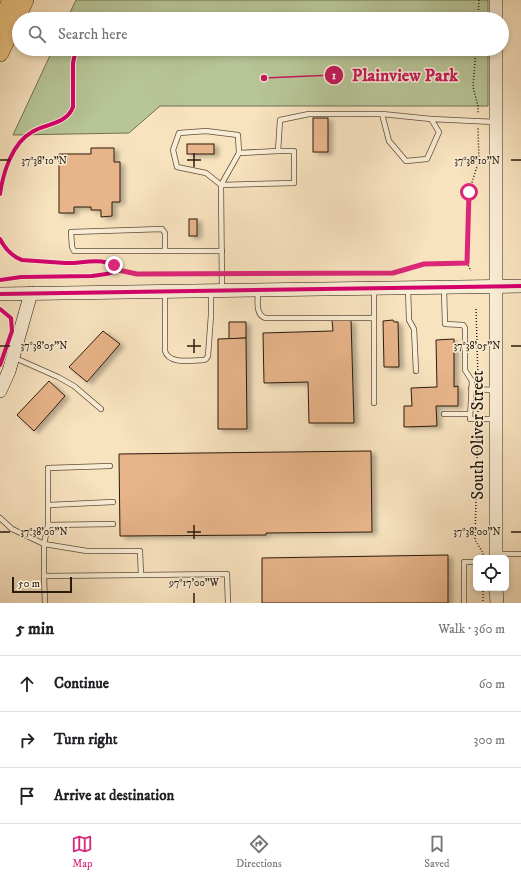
<!DOCTYPE html>
<html lang="en">
<head>
<meta charset="utf-8">
<style>
	:root { --surface:#fff; --page:#f6f6f6; --text:#202124; --muted:#757577; --line:#e0e0e0; --accent:#db2777 }
	body { margin:0; font-family:"IM FELL DW Pica",serif; background:var(--page); color:var(--text) }
	.controls { position:absolute; right:12px; bottom:12px; display:grid; overflow:hidden; border-radius:6px; box-shadow:0 2px 6px #0003 }
	.controls button { width:36px; height:36px; display:grid; place-items:center; padding:0; border:0; border-bottom:1px solid var(--line); background:var(--surface); color:var(--text); font:20px sans-serif }
	.scale { position:absolute; left:12px; bottom:10px; width:60px; box-sizing:border-box; padding-left:4px; border:2px solid #2a1b0d; border-top:0; font-size:11px; line-height:14px; white-space:nowrap; color:#2a1b0d; -webkit-text-stroke:3px #faedd5; paint-order:stroke }
	.stop { position:absolute; width:12px; height:12px; margin:-9px; border:3px solid #db2777; border-radius:50%; background:#fff }
	.stop.end { background:#db2777; border-color:#fff; box-shadow:0 1px 4px #0008 }
	.list { margin:0; padding:0; list-style:none }
	h2 { display:flex; justify-content:space-between; align-items:center; height:52px; margin:0; padding:0 16px; font-size:17px }
	h2 small { font-size:13px; font-weight:400; color:var(--muted) }
	.list li { display:grid; grid-template-columns:26px 1fr auto; gap:12px; align-items:center; box-sizing:border-box; height:56px; padding:0 16px; border-top:1px solid var(--line) }
	.list b { display:block; font-size:15px; white-space:nowrap }
	.list em { font-size:13px; font-style:normal; color:var(--muted) }
	.icon { flex:none; width:22px; height:22px; fill:none; stroke:currentColor; stroke-width:2; stroke-linecap:round; stroke-linejoin:round }
	.map { position:relative; flex:none; width:521px; height:603px; overflow:hidden }
	.search { position:absolute; background:var(--surface); box-shadow:0 2px 6px #0003; left:12px; right:12px; top:12px; height:44px; display:flex; align-items:center; gap:10px; box-sizing:border-box; padding:0 14px; border-radius:22px; color:var(--muted); font-size:15px }
	.sheet { height:220px; background:var(--surface) }
	nav { display:flex; justify-content:space-around; align-items:center; box-sizing:border-box; height:56px; border-top:1px solid var(--line); background:var(--surface); font-size:11px; color:var(--muted) }
	nav a { display:grid; justify-items:center; gap:2px }
	nav .on { color:var(--accent) }
	.map>svg:first-child { display:block }
</style>
</head>
<body>
<div class="map">
<svg width="521" height="603" viewBox="0 0 521 603">
	<defs>
		<filter id="shadow"><feDropShadow dx="4.5" dy="2.5" stdDeviation="2" flood-color="#0004"/></filter>
	</defs>
	<rect width="100%" height="100%" fill="#f8e3bf"/>
	<filter id="stains"><feTurbulence type="fractalNoise" baseFrequency=".005" numOctaves="4"/><feColorMatrix values="0 0 0 0 .2 0 0 0 0 .09 0 0 0 0 .02 0 0 0 .5 -.17"/></filter>
	<radialGradient id="worn" r=".72"><stop offset=".6" stop-color="#630" stop-opacity="0"/><stop offset="1" stop-color="#630" stop-opacity=".3"/></radialGradient>
	<g fill="#b7c597" stroke="#707052">
		<polygon points="76,0 488,0 488,19 67,19"/>
		<polygon points="53,49 488,49 488,106 160,106 129,133 13,135"/>
	</g>
	<g fill="#e8b48a" stroke="#2a1b0d" filter="url(#shadow)">
		<rect x="313" y="118" width="15" height="34"/>
		<rect x="187" y="144" width="27" height="10"/>
		<polygon points="91,148 114,148 114,162 120,162 120,202 112,202 112,216 101,217 101,210 91,210 91,207 74,207 74,213 59,213 59,154 91,154"/>
		<rect x="189" y="219" width="8" height="17"/>
		<polygon points="332,320 351,320 354,423 309,423 308,382 264,383 263,333 333,331"/>
		<polygon points="393,320 394,322 398,322 399,367 384,367 383,321"/>
		<polygon points="229,322 246,322 246,338 229,339"/>
		<polygon points="103,331 120,344 87,382 69,367"/>
		<polygon points="246,338 247,429 218,429 218,339"/>
		<polygon points="454,339 454,387 458,386 458,406 436,406 437,426 404,427 404,406 412,406 411,388 437,387 436,340"/>
		<polygon points="49,381 65,396 34,431 17,415"/>
		<polygon points="371,451 372,532 266,533 266,535 120,536 119,454"/>
		<polygon points="448,555 448,603 262,603 262,558"/>
	</g>
	<g fill="none" stroke-linecap="round" stroke-linejoin="round">
		<g stroke="#5e4d3a" stroke-width="6">
			<g id="lane">
				<polyline points="382,114 431,119"/>
				<polyline points="278,151 280,120 309,114 382,114 389,141 406,161 427,159 439,132 431,119 495,122"/>
				<polygon points="278,151 294,151 294,183 221,185 239,153"/>
				<polyline points="165,251 165,233 162,229 71,232 72,247 74,251 222,251"/>
				<polyline points="408,288 409,320 414,329 416,371"/>
				<polyline points="222,289 221,185 206,173 177,167 173,150 179,133 206,131 238,135 239,153"/>
				<polyline points="374,289 374,403"/>
				<polyline points="444,289 445,324 463,325 465,328 465,370 472,381 470,419 494,419"/>
				<path d="M258,291C258,300 255,314 265,318H374"/>
				<path d="M165,293V351C169,365 192,360 204,360L206,359L208,356L211,315V292"/>
				<polyline points="15,358 58,377 74,386 101,409"/>
				<polyline points="471,389 494,390"/>
				<polyline points="444,414 470,414"/>
				<polyline points="49,505 113,502"/>
				<polyline points="0,518 12,529 44,544 48,525 48,468 110,466"/>
				<polyline points="48,525 113,524"/>
				<polygon points="44,544 87,551 140,551 141,575 44,576"/>
				<polyline points="498,554 521,554"/>
				<polyline points="141,575 227,574 228,603"/>
				<polyline points="44,576 45,603"/>
				<polyline points="464,603 464,562 476,562"/>
			</g>
		</g>
		<g stroke="#2a1b0d" stroke-width="14">
			<g id="secondary">
				<polyline points="496,19 496,0"/>
				<polyline points="496,49 496,558"/>
				<polyline points="0,294 521,286"/>
				<polyline points="0,391 9,371 31,293"/>
				<polyline points="496,588 497,603"/>
			</g>
		</g>
		<g stroke="#2a1b0d" stroke-width="18">
			<g id="highway">
				<polyline points="0,24 11,0"/>
				<polyline points="0,53 25,0"/>
			</g>
		</g>
		<g stroke="#2a1b0d" stroke-width="1.5" stroke-dasharray="1 2" stroke-linecap="butt">
			<polyline points="478,19 479,0"/>
			<polyline points="476,49 473,87 478,106 478,114"/>
			<polyline points="467,263 469,192 479,160 478,128"/>
			<polyline points="118,270 137,274 216,274"/>
			<polyline points="228,274 393,273 424,264 467,263 471,271"/>
			<polyline points="476,309 478,378"/>
			<polyline points="478,412 478,398"/>
			<polyline points="478,424 475,540 483,553 483,558"/>
			<polyline points="483,588 483,603"/>
		</g>
		<use href="#lane" stroke="#faedd5" stroke-width="4.5"/>
		<use href="#secondary" stroke="#faedd5" stroke-width="13"/>
		<use href="#highway" stroke="#ecc280" stroke-width="17"/>
		<g stroke="#faedd5" stroke-width="6">
			<g id="cycleway">
				<path d="M0,194C3,173 12,143 32,132C46,123 66,125 73,107V63L76,49"/>
				<path d="M0,239C5,249 11,256 22,260C36,261 51,262 65,263C82,264 106,255 118,270C110,275 102,274 92,276L21,277L0,280"/>
				<polyline points="0,294 521,286"/>
				<polyline points="0,309 11,318 12,331 0,365"/>
			</g>
		</g>
		<use href="#cycleway" stroke="#d6006c" stroke-width="4"/>
	</g>
	<g fill="none" stroke-linecap="round" stroke-linejoin="round">
		<polyline stroke="#db2777" stroke-width="5" points="114,265 118,270 137,274 393,273 424,264 467,263 469,192"/>
	</g>
	<path fill="none" stroke="#2a1b0d" stroke-width="1.5" d="M194,153V167M0,160H10M187,160H201M511,160H521M194,339V353M0,346H10M187,346H201M511,346H521M194,525V539M0,532H10M187,532H201M511,532H521M194,593V603"/>
	<g text-anchor="middle" dominant-baseline="central" stroke-width="3" stroke-linejoin="round" paint-order="stroke">
		<g font-size="17" fill="#2a1b0d" stroke="#faedd5">
			<text transform="translate(478 435) rotate(-90)">South Oliver Street</text>
		</g>
	</g>
	<g font-size="10" text-anchor="middle" fill="#2a1b0d" stroke="#faedd5" stroke-width="3" stroke-linejoin="round" paint-order="stroke">
		<text x="44" y="164">37°38'10"N</text>
		<text x="477" y="164">37°38'10"N</text>
		<text x="44" y="349">37°38'05"N</text>
		<text x="477" y="349">37°38'05"N</text>
		<text x="44" y="535">37°38'00"N</text>
		<text x="477" y="535">37°38'00"N</text>
		<text x="194" y="586">97°17'00"W</text>
	</g>
	<path fill="none" stroke="#c2185b" stroke-width="1.5" d="M264 78L334 75"/>
	<g fill="#c2185b" stroke="#faedd5" stroke-width="1.5">
		<circle cx="264" cy="78" r="4"/>
		<circle cx="334" cy="75" r="10"/>
	</g>
	<g font-size="12" text-anchor="middle" font-weight="bold" fill="#fff">
		<text x="334" y="79">1</text>
	</g>
	<g font-size="18" text-anchor="middle" font-weight="bold" fill="#c2185b" stroke="#faedd5" stroke-width="3" stroke-linejoin="round" paint-order="stroke">
		<text x="405" y="81">Plainview Park</text>
	</g>
	<rect width="100%" height="100%" filter="url(#stains)"/>
	<rect width="100%" height="100%" fill="url(#worn)"/>
</svg>
<div class="controls">
<button><svg class="icon" aria-label="locate" viewBox="0 0 24 24"><circle cx="12" cy="12" r="6"/><path d="M12 2v4M12 18v4M2 12h4M18 12h4"/></svg></button>
</div>
<div class="scale">50 m</div>
<div class="stop" style="left:469px;top:192px"></div>
<div class="stop end" style="left:114px;top:265px"></div>
<div class="search"><svg class="icon" aria-label="search" viewBox="0 0 24 24"><circle cx="10" cy="10" r="6"/><path d="M15 15l6 6"/></svg>Search here</div>
</div>
<section class="sheet">
<h2>5 min<small>Walk · 360 m</small></h2>
<ul class="list">
<li><svg class="icon" aria-label="ahead" viewBox="0 0 24 24"><path d="M12 20V5M6 11l6-6 6 6"/></svg><div><b>Continue</b></div><em>60 m</em></li>
<li><svg class="icon" aria-label="right" viewBox="0 0 24 24"><path d="M7 20v-9h11M14 6l5 5-5 5"/></svg><div><b>Turn right</b></div><em>300 m</em></li>
<li><svg class="icon" aria-label="arrive" viewBox="0 0 24 24"><path d="M6 21V4h12l-3 4 3 4H6"/></svg><div><b>Arrive at destination</b></div></li>
</ul>
</section>
<nav>
<a class="on"><svg class="icon" aria-label="map" viewBox="0 0 24 24"><path d="M3 6l6-2 6 2 6-2v14l-6 2-6-2-6 2zM9 4v14M15 6v14"/></svg>Map</a>
<a><svg class="icon" aria-label="directions" viewBox="0 0 24 24"><path d="M12 3l9 9-9 9-9-9zM9 14v-3h6M13 9l2 2-2 2"/></svg>Directions</a>
<a><svg class="icon" aria-label="saved" viewBox="0 0 24 24"><path d="M7 4h10v16l-5-4-5 4z"/></svg>Saved</a>
</nav>
</body>
</html>
